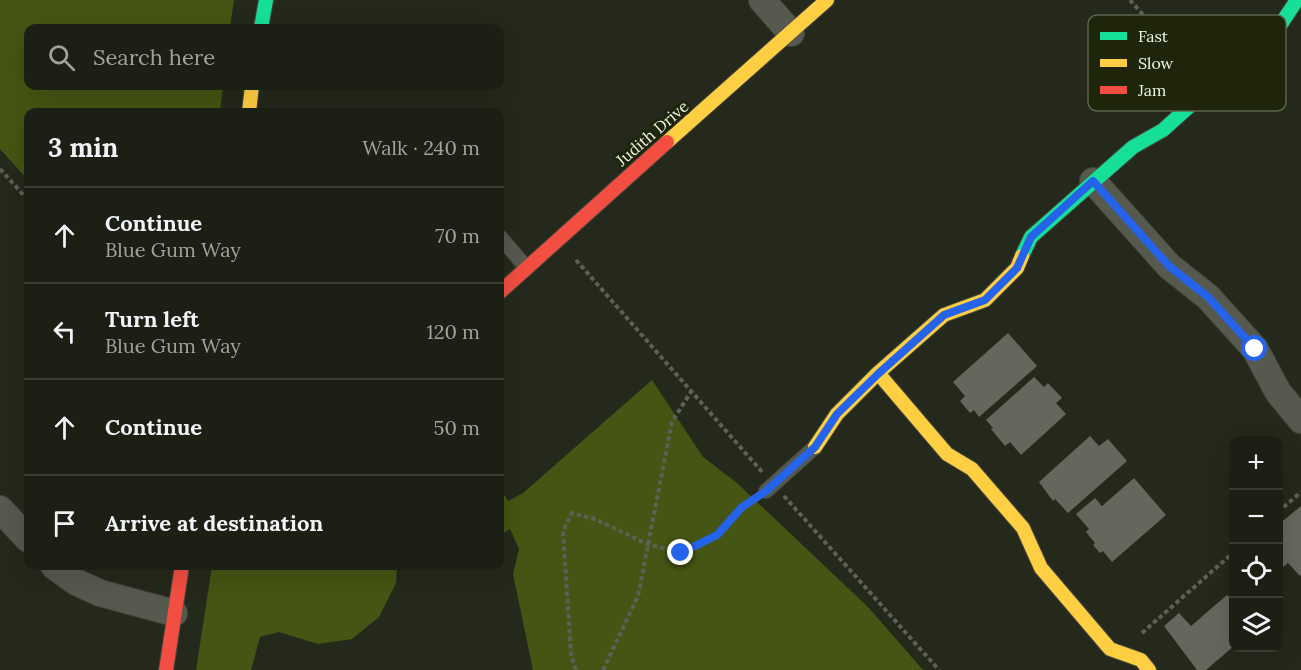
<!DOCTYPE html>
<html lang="en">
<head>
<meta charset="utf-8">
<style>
	:root { --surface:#1c1f14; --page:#25271d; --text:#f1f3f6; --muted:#a0a2a0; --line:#3a3d34 }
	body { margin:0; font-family:Lora,serif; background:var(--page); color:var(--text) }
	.controls { position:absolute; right:18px; bottom:18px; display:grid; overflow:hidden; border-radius:12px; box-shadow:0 6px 24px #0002 }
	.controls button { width:54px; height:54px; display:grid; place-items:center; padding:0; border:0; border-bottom:2px solid var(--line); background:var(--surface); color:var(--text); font:30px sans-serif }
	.stop { position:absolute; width:18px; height:18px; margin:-14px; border:4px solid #2563eb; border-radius:50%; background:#fff }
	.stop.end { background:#2563eb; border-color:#fff; box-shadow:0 2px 6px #0008 }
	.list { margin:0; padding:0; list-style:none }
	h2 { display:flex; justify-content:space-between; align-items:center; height:78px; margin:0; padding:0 24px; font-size:26px }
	h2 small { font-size:20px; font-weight:400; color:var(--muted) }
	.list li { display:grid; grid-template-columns:39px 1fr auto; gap:18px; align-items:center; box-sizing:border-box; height:96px; padding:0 24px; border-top:2px solid var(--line) }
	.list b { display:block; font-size:22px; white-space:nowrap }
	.list p { margin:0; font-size:20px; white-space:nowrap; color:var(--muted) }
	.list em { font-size:20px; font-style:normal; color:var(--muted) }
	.icon { flex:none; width:33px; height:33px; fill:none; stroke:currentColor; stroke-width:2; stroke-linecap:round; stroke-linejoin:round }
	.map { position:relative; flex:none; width:1301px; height:670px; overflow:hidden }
	.search { position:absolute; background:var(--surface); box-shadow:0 6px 24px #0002; left:24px; top:24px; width:480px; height:66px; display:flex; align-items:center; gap:15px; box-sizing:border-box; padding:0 21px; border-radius:12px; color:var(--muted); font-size:22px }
	.panel { position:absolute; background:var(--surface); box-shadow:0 6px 24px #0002; left:24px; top:108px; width:480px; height:462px; border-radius:12px }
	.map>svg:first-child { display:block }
</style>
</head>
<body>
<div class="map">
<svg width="1301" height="670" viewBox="0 0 1301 670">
	<rect width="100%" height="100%" fill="#25291b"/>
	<g fill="#455513">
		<polygon points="0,0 234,0 230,28 28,28 28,86 223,86 220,112 28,112 28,180 0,149"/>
		<polygon points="652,380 703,457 737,483 868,607 923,670 533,670 513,574 519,549 510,529 500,535 500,488 508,501 523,493"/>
		<polygon points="212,566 397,566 396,583 379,617 352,639 318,644 279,632 260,637 251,670 196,670"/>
	</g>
	<g fill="#64685c">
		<polygon points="1008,333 1037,366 979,417 974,410 970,413 960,401 965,396 953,382"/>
		<polygon points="1034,377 1044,387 1048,383 1062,398 1056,403 1066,414 1021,455 1010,442 1005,446 991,429 993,428 986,420"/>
		<polygon points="1090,436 1099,446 1108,439 1127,461 1068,513 1055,499 1053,501 1039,482"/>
		<polygon points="1134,478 1166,515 1112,562 1103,551 1100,553 1093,545 1095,543 1086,532 1089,529 1076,514 1095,498 1102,506"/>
		<polygon points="1301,506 1301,575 1300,576 1288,563 1278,571 1278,525"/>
		<polygon points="1227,595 1234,602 1234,646 1206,670 1197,670 1164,626 1179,613 1191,626"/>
	</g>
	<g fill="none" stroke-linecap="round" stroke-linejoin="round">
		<g stroke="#43463b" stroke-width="16">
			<g id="lane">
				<polyline points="500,237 526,267"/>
				<polyline points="766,491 815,447"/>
			</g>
		</g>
		<g stroke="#43463b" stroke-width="28">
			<g id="street">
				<polyline points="762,0 791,33"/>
				<polyline points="1093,181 1169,266 1208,297 1255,349 1278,392 1301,420"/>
				<polyline points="0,509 28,539"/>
				<polyline points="54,566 76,582 100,593 174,613"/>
			</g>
		</g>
		<g stroke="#43463b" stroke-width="16">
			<g id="fast">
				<polyline points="261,28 266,0"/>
				<polyline points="1022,256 1031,237 1133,147 1163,130 1281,24 1297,0"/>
			</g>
		</g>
		<g stroke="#43463b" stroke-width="16">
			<g id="slow">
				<polyline points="249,112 252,86"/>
				<polyline points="667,142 827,0"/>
				<polyline points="878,373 947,454 972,469 1023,528 1041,568 1110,649 1141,660 1149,670"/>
				<polyline points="815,447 837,414 878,373 944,315 985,300 1017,268 1022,256"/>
			</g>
		</g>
		<g stroke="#43463b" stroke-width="16">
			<g id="jam">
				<polyline points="500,292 667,142"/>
				<polyline points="166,670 182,566"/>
			</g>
		</g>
		<g stroke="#5c6055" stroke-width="4" stroke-dasharray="4.5 3" stroke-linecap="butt">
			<polyline points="1130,0 1192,71"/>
			<polyline points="0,169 28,200"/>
			<polyline points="576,260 763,473"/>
			<polyline points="784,496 939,670"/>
			<polyline points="1278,512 1301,492"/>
			<polyline points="1142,633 1234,552"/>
			<polyline points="576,670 571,655 563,531 572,513 595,519 647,544 681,553 717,535 742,507 753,499"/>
			<polyline points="603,670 638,596 672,422 692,390"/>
		</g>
		<use href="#lane" stroke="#55594e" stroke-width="14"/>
		<use href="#street" stroke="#55594e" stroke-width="26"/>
		<use href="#fast" stroke="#16e098" stroke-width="14"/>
		<use href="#slow" stroke="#ffcf43" stroke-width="14"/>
		<use href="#jam" stroke="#f24e42" stroke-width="14"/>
	</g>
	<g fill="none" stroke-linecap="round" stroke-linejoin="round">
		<polyline stroke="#2563eb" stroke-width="8" points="681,553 717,535 742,507 766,491 815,447 837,414 878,374 944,315 985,300 1017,268 1031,237 1093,181 1169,266 1208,297 1255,349"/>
	</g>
	<g text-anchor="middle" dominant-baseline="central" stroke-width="6" stroke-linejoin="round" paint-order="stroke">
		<g font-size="16" fill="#eef4e4" stroke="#1e250b">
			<text transform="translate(652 133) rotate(-41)">Judith Drive</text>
		</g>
	</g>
	<rect x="1088" y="15" width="198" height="96" rx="9" fill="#1e250b" stroke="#5c634c" stroke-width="1.5"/>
	<rect x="1100" y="32" width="27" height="8" fill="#16e098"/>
	<rect x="1100" y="59" width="27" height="8" fill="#ffcf43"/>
	<rect x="1100" y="86" width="27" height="8" fill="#f24e42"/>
	<g font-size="16" fill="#eef4e4">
		<text x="1138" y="42">Fast</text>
		<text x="1138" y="69">Slow</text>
		<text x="1138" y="96">Jam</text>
	</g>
</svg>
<div class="controls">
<button>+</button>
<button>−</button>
<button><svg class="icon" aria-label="locate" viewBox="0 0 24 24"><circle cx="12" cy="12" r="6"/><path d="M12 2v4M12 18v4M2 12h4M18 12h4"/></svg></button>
<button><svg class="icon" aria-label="layers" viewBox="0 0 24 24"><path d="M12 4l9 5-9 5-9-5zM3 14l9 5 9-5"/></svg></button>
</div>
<div class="stop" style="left:1255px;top:349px"></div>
<div class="stop end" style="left:681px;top:553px"></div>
<div class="search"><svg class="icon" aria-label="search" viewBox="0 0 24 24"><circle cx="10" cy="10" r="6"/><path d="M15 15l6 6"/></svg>Search here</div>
<section class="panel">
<h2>3 min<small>Walk · 240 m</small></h2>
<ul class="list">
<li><svg class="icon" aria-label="ahead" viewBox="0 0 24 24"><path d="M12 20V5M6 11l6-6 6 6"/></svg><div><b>Continue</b><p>Blue Gum Way</p></div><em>70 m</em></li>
<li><svg class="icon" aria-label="left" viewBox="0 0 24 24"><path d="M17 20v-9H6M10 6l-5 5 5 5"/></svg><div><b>Turn left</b><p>Blue Gum Way</p></div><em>120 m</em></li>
<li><svg class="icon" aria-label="ahead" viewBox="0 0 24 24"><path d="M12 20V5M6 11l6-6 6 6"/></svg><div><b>Continue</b></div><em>50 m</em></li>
<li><svg class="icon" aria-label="arrive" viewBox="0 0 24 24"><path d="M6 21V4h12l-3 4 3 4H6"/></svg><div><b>Arrive at destination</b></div></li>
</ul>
</section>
</div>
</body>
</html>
